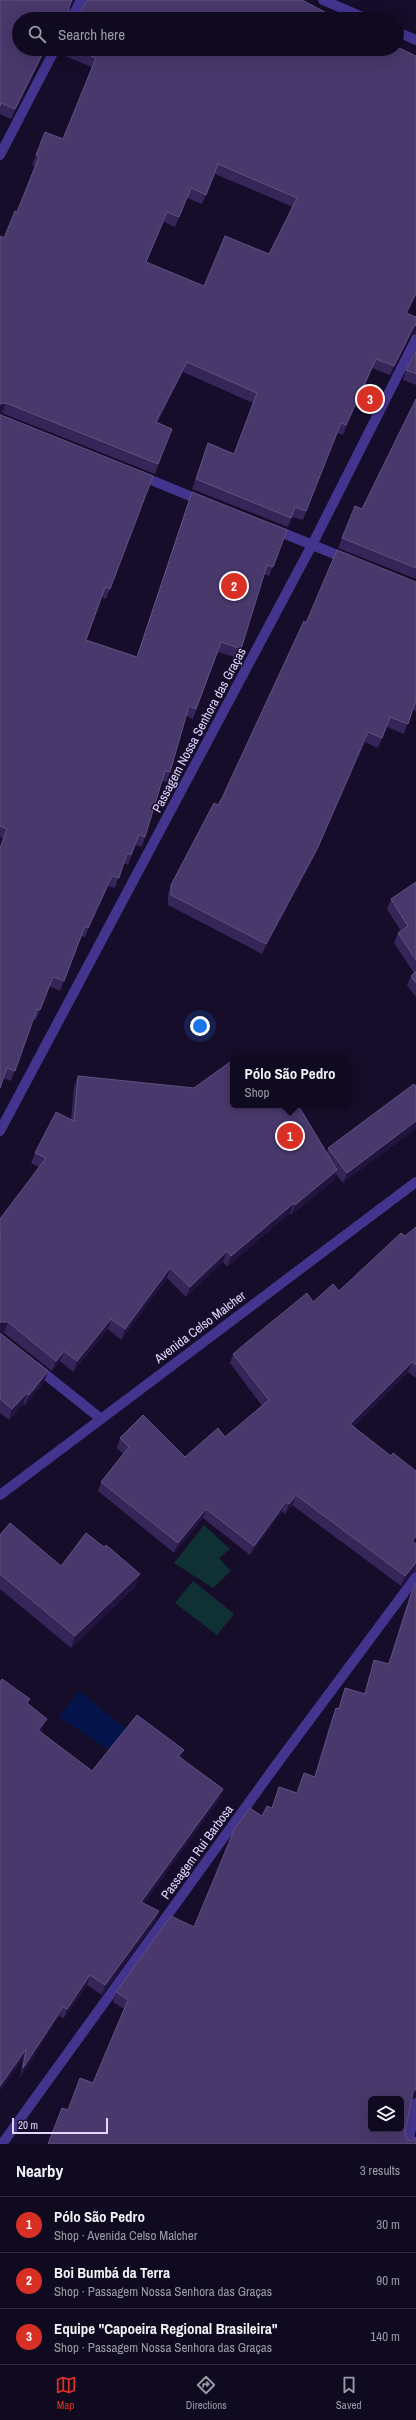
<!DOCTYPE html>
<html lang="en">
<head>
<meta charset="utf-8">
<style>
	:root { --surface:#100a20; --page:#1e182d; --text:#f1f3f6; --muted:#9c9aa5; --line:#302b3e; --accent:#d93025 }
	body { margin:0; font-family:"Archivo Narrow",sans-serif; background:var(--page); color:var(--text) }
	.controls { position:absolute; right:12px; bottom:12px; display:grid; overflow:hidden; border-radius:6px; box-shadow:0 4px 16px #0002 }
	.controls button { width:36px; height:36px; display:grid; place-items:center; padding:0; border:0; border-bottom:1px solid var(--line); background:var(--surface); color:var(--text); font:20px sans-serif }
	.scale { position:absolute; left:12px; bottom:10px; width:96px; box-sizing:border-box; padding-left:4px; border:2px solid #e0d6ff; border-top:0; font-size:11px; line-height:14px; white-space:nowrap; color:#e0d6ff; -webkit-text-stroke:3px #160d2a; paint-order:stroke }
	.you { position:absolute; left:200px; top:1026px; width:14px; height:14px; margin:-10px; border:3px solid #fff; border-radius:50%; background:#1a73e8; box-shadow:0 0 0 6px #1a73e833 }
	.badge { display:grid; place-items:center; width:26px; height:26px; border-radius:50%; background:var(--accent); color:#fff; font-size:13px; font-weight:700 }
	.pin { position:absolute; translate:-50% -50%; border:2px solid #fff; box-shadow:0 1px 4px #0006 }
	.popup { position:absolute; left:230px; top:1056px; width:120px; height:52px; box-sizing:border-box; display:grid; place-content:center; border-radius:6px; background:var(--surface); filter:drop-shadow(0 1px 3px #0005); font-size:13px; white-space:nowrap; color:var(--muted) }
	.popup b { font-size:15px; color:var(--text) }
	.popup::after { content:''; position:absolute; left:50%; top:100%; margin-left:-8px; border:8px solid transparent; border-top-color:var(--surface) }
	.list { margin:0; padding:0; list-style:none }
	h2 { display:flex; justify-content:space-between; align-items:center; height:52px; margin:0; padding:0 16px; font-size:17px }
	h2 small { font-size:13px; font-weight:400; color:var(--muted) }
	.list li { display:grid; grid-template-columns:26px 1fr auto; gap:12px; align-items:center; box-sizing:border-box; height:56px; padding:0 16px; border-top:1px solid var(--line) }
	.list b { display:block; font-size:15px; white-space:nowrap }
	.list p { margin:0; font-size:13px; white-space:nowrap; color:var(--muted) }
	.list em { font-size:13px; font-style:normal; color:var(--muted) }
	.icon { flex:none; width:22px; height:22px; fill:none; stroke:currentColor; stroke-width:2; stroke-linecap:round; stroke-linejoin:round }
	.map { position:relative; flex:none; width:416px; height:2144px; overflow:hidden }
	.search { position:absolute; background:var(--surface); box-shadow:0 4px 16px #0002; left:12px; right:12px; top:12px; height:44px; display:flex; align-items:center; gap:10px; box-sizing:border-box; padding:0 14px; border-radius:22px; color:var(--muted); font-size:15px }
	.sheet { height:220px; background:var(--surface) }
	nav { display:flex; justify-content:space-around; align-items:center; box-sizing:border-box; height:56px; border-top:1px solid var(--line); background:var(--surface); font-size:11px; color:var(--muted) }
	nav a { display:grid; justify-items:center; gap:2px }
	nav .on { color:var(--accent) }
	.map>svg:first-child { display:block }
</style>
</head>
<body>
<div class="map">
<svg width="416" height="2144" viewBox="0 0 416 2144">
	<rect width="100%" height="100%" fill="#160d2a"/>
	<g fill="#103134">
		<polygon points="204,1525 230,1549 219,1558 231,1571 213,1588 174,1563"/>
		<polygon points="193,1581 234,1614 217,1635 175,1603"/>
	</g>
	<polygon fill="#05154b" points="79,1691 129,1731 112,1752 59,1717"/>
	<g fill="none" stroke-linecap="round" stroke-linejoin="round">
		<g stroke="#43348d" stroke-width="10">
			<polyline points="323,0 367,19"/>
			<polyline points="71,19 81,0"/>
			<polyline points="397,32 416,40"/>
			<polyline points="0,155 55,49"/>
			<polyline points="139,475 202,501"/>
			<polyline points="273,529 347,559"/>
			<polyline points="0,1131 312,545 416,339"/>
			<polyline points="36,1367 100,1418"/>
			<polyline points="0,1495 416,1182"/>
			<polyline points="2,2144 279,1761 416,1577"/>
			<polyline points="408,2144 416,2103"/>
		</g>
	</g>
	<g fill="#362559" fill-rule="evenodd">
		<polygon points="0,0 69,10 69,12 72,15 80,13 86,1 86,0 302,0 19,19 46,49 11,119 0,114"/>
		<path d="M60,49H397L416,56V296L407,313L416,317V333L410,336L390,375L372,368L343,435L337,433L303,520L292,517L288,527L192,489L208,443L234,454L253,403L183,372L157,423L172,429L155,474L2,413H0V236L4,238L17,212L35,166L32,165L36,155L63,139L92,67L60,54ZM215,174L293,207L269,254L204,286L146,263L164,222L175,227L187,198L202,204Z"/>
		<polygon points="416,351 416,385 403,380 406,370"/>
		<polygon points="416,399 416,579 338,548 342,538 362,509"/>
		<polygon points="0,414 1,415 153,476 106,599 102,597 86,640 137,657 192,492 287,530 269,576 264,574 238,658 218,652 193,719 186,716 170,772 167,782 162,781 145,837 142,847 135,845 128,865 123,863 115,888 108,886 85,937 81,936 60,991 49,986 36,1020 33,1019 11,1081 3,1078 3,839 0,837"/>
		<polygon points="416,582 416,712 413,708 404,734 387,727 378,748 365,742 314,857 262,954 168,905 168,894 171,885 222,798 306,623"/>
		<polygon points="416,882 416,997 407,985 411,976 414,973 394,943 398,933 401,931 387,909 391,899"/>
		<polygon points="78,1076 233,1105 327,1153 328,1148 414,1084 343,1183 336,1174 333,1181 291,1215 290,1213 227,1267 223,1262 186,1297 167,1278 121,1340 108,1329 73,1372 60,1361 52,1371 4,1333 0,1332 0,1219 39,1167 31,1163 35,1153 71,1120 74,1087"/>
		<polygon points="416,1227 416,1378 408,1372 354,1426 415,1543 416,1544 416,1571 414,1571 401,1586 292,1505 285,1514 282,1511 250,1555 203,1518 174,1553 98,1491 101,1482 123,1454 117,1448 120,1438 185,1457 225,1437 262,1406 230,1363 233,1354 313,1302 339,1291"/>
		<polygon points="0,1333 48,1371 44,1382 25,1405 23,1404 9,1420 0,1413"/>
		<polygon points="0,1535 61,1566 136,1586 71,1648 0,1589"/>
		<polygon points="416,1583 416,2097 414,2097 412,2099 405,2133 407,2139 411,2141 416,2137 416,2144 68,2110 93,2083 124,2009 113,2002 116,1992 194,1927 262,1816 272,1808 279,1787 297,1793 314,1777 332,1718 336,1708 338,1709 345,1688 364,1694 374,1660 388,1664 410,1595 414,1586"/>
		<polygon points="28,1704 43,1728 41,1732 92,1771 184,1750 181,1758 223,1789 220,1798 144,1903 156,1920 102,1995 87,1985 64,2018 59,2016 20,2078 23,2059"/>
	</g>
	<g fill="#21143f">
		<polygon points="72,0 75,0 65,16 69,7"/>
		<polygon points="45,49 46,49 11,119 15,109"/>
		<polygon points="167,212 164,222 142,272 146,262"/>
		<polygon points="416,293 416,296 403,322 406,313"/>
		<polygon points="416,325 416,331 415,333 410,336 390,375 394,366 414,326"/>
		<polygon points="376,359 372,368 343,435 346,425"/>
		<polygon points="187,362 183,372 152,432 156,422"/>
		<polygon points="6,403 2,413 0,413 0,404"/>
		<polygon points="368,732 365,742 314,857 262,954 266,944"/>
		<polygon points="112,876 108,886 85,937 88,928"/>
		<polygon points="416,1121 416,1129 343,1183 347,1173"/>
		<polygon points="337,1170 333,1181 291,1215 295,1205"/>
		<polygon points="294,1203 290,1213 227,1267 231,1256"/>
		<polygon points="227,1251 223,1262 186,1297 190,1287"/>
		<polygon points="170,1268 167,1278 121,1340 125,1329"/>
		<polygon points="111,1319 108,1329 73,1372 77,1361"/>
		<polygon points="1,1322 8,1322 4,1333 0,1332 0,1323"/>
		<polygon points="64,1351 60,1361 52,1371 56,1361"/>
		<polygon points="412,1362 408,1372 347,1433 350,1424"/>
		<polygon points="48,1371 44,1382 25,1405 29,1395"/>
		<polygon points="27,1393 23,1404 9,1420 12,1409"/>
		<polygon points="296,1495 292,1505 285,1514 289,1504"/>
		<polygon points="286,1502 282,1511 250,1555 254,1546"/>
		<polygon points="206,1509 203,1518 174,1553 178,1543"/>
		<polygon points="416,1536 416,1541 409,1551 412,1541"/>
		<polygon points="416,1563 416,1565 414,1571 401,1586 405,1576"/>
		<polygon points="140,1574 136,1586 71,1648 75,1636"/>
		<polygon points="47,1719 43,1728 35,1739 38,1730"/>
		<polygon points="184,1750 181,1760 178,1756"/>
		<polygon points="223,1789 220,1798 138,1912 141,1902"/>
		<polygon points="159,1911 156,1920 102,1995 105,1985"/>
		<polygon points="90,1975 87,1985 64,2018 67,2009"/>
		<polygon points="63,2007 59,2016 20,2078 23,2068"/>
		<polygon points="26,2049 23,2059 0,2091 0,2086"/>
		<polygon points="416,2089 416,2097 414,2097 410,2101 413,2092"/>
	</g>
	<g fill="#48386b" stroke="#605182" fill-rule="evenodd">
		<polygon points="0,0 72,0 69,7 69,12 72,15 80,13 87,0 302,0 338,19 19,19 19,49 45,49 15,109 1,103 0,106"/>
		<path d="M397,47L416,56V293L406,313L416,317V325L414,326L394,366L376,359L346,425L341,423L306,511L295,507L291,518L196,479L208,443L234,454L257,393L187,362L156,422L172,429L158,464L6,403L0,404V236L4,238L15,211L17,212L39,157L36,155L45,132L63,139L96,58L75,49H397ZM218,164L297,198L269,254L225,236L204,286L146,262L167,212L179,217L191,188L206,195Z"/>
		<polygon points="416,351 416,374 406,370"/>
		<polygon points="416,399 416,568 342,538 355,506 362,509"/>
		<polygon points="0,414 1,415 153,476 110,589 105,587 86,640 137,657 192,492 287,530 273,567 267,565 241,649 221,642 196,709 189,706 170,772 165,771 145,837 139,835 131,855 127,853 119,878 112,876 88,928 85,926 64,981 53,977 40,1010 37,1009 15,1071 7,1068 0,1088 0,848 7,829 0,826"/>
		<polygon points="337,550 416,582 416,700 408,724 390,717 382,738 368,732 318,847 266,944 171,895 171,885 214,803 218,805 222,798 304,621 306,623"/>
		<polygon points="416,882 416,960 398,933 408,926 391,899"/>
		<polygon points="416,971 416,983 411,976"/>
		<polygon points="233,1060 233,1105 298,1105 337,1170 295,1205 294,1203 231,1256 227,1251 190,1287 170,1268 125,1329 111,1319 77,1361 64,1351 56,1361 8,1322 1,1322 0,1323 0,1235 1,1235 0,1234 0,1219 46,1158 35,1153 56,1112 74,1121 78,1076 194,1088"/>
		<polygon points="414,1084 416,1086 416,1121 347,1173 328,1148"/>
		<polygon points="416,1227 416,1365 412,1362 350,1424 391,1456 393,1453 416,1471 416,1536 412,1541 416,1544 416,1563 405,1576 296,1495 289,1504 286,1502 254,1546 206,1509 178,1543 101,1482 129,1447 120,1438 143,1415 185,1457 218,1428 225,1437 269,1400 233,1354 246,1343 307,1293 313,1302 333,1284 339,1291 401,1233 405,1236"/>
		<polygon points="0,1333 48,1371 29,1395 27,1393 12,1409 0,1399"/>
		<polygon points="10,1523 61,1566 86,1533 104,1547 106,1545 140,1574 75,1636 0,1574 0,1535"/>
		<path d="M416,1583V2089L413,2092L405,2133L407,2139L411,2141L416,2137V2144H48L62,2108L68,2110L80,2078L93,2083L128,2000L116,1992L171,1916L194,1927L235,1828L250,1808L262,1816L267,1806L272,1808L279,1787L297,1793L304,1773L315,1777L336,1708L339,1709L345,1688L365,1694L374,1660L389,1664L414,1586ZM371,2099H401V2129H371Z"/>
		<polygon points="2,1679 30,1699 27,1703 47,1719 38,1730 92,1771 137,1715 184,1750 178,1756 223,1789 141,1902 159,1911 105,1985 90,1975 67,2009 63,2007 23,2068 26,2049 0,2086 0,1682"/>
	</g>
	<g text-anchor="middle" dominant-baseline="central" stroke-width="3" stroke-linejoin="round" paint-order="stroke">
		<g font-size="13" fill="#e0d6ff" stroke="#160d2a">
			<text transform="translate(199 730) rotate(-62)">Passagem Nossa Senhora das Graças</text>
			<text transform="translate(200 1327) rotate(-37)">Avenida Celso Malcher</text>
			<text transform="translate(197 1852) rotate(-54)">Passagem Rui Barbosa</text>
		</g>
	</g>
</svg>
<div class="controls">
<button><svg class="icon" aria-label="layers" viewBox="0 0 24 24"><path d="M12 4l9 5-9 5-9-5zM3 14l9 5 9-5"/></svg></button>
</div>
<div class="scale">20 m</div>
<div class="you"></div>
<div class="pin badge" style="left:290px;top:1136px">1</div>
<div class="popup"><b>Pólo São Pedro</b>Shop</div>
<div class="pin badge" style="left:234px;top:586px">2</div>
<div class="pin badge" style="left:370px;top:399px">3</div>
<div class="search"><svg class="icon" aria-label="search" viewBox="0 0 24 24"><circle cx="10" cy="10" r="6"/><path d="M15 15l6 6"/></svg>Search here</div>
</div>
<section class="sheet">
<h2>Nearby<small>3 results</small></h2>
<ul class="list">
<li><span class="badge">1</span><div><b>Pólo São Pedro</b><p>Shop · Avenida Celso Malcher</p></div><em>30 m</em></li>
<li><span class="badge">2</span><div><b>Boi Bumbá da Terra</b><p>Shop · Passagem Nossa Senhora das Graças</p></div><em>90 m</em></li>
<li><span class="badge">3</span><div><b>Equipe &quot;Capoeira Regional Brasileira&quot;</b><p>Shop · Passagem Nossa Senhora das Graças</p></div><em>140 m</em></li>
</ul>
</section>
<nav>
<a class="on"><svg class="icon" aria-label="map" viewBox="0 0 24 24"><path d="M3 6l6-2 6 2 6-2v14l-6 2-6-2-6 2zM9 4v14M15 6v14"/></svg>Map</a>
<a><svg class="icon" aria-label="directions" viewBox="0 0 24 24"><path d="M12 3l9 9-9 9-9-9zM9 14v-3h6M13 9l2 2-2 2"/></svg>Directions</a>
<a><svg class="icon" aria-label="saved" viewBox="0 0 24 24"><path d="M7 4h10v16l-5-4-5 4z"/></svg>Saved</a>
</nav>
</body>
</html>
